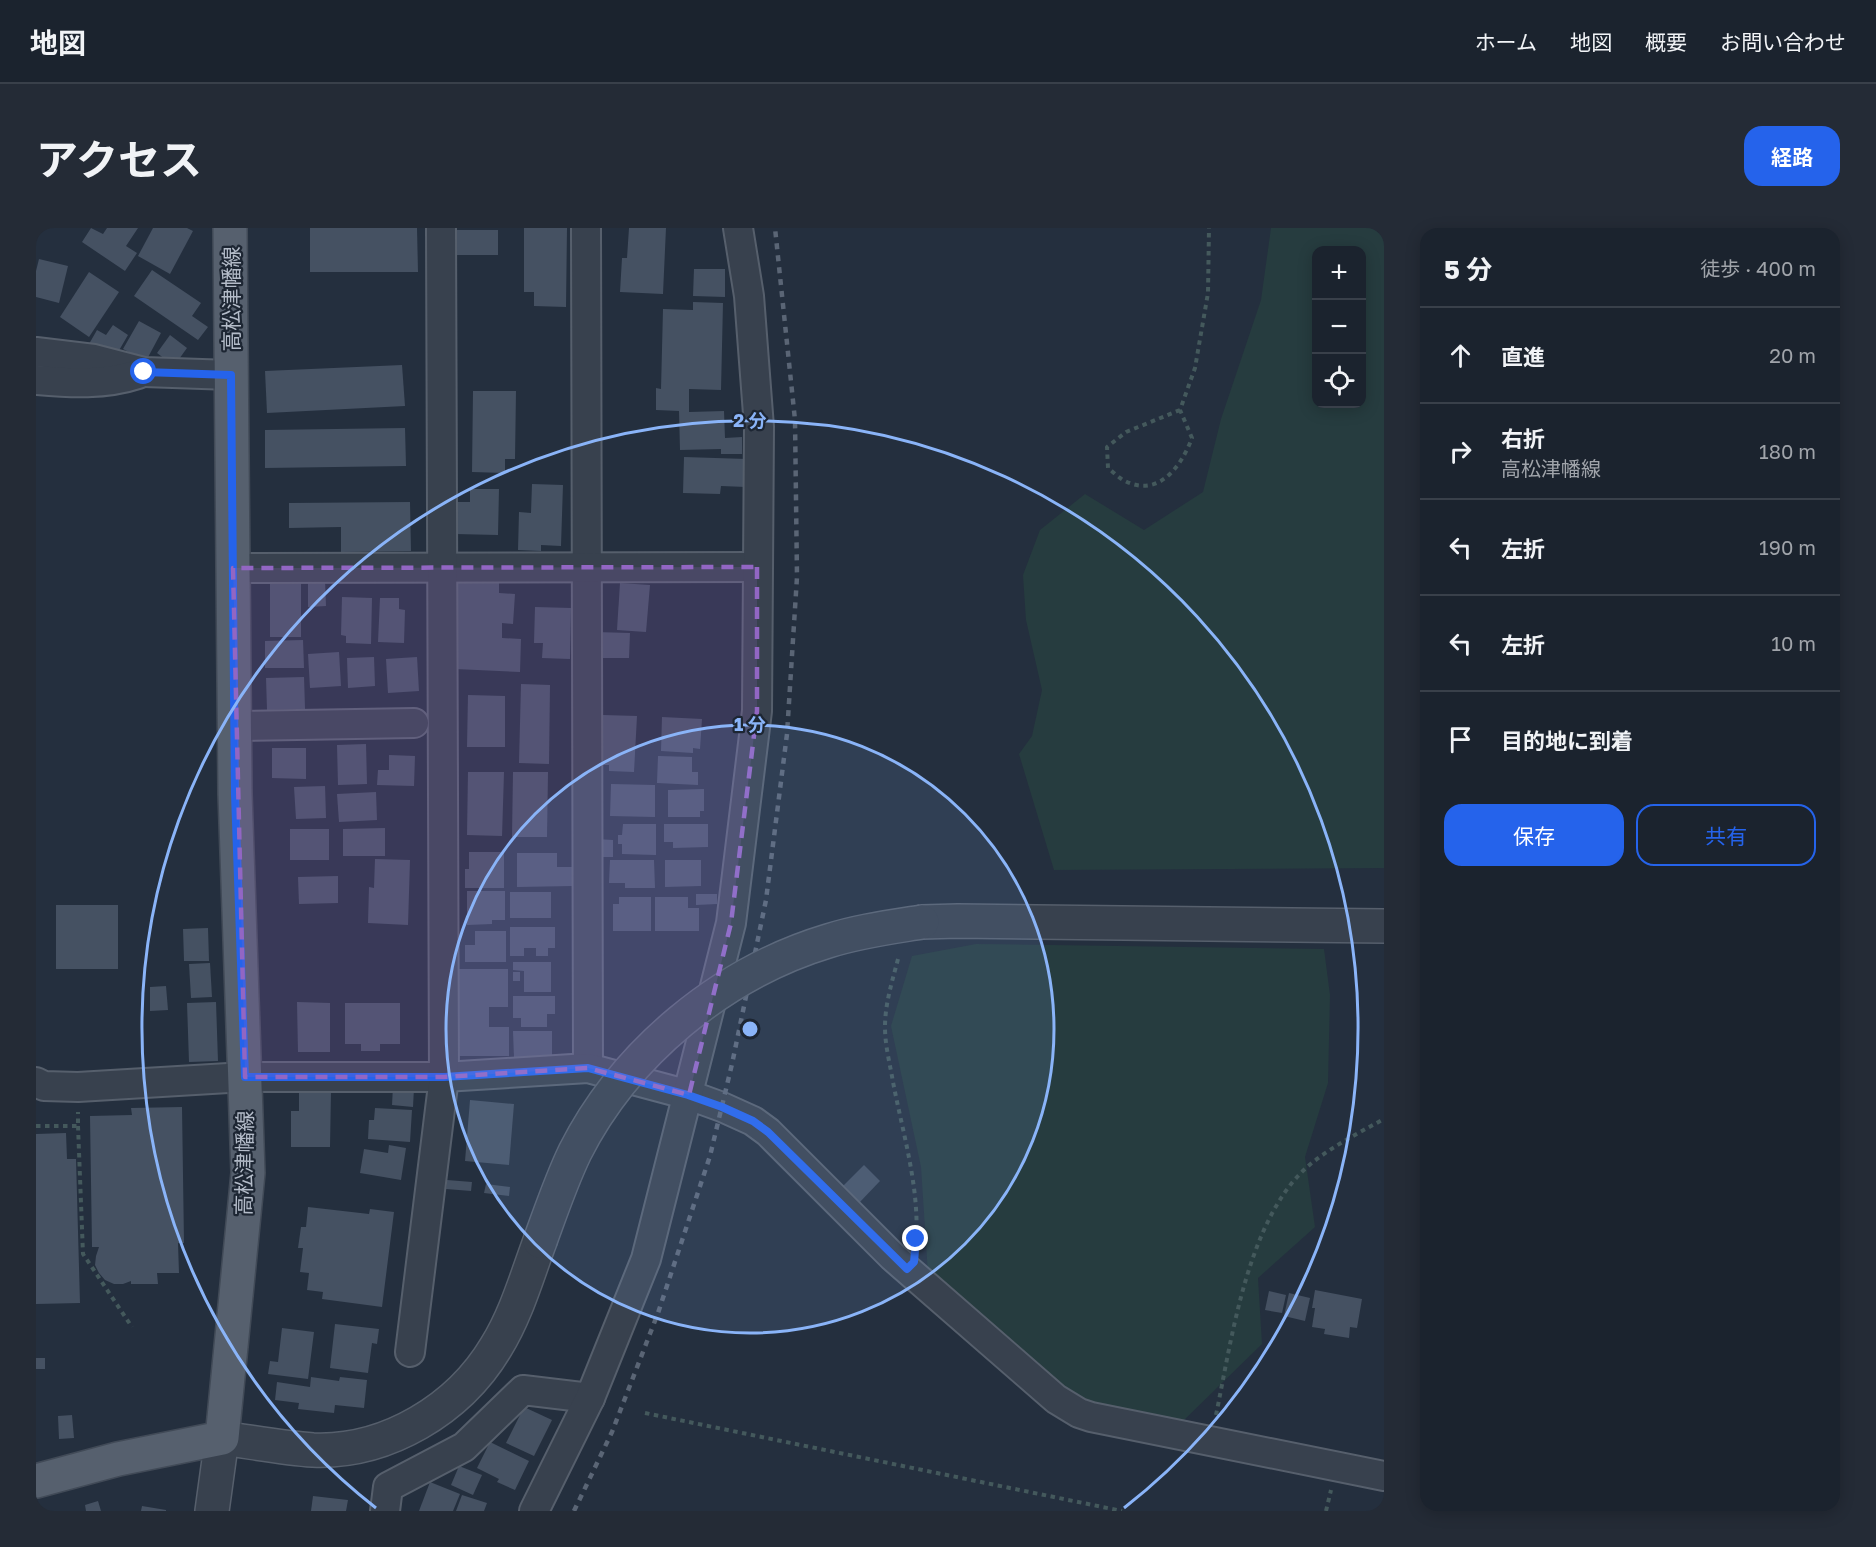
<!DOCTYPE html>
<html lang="ja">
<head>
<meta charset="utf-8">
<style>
	:root { --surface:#1b232e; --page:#242b36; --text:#f1f3f6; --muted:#a0a4aa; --line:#39404a; --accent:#2563eb }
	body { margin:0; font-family:"Golos Text","Noto Sans JP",sans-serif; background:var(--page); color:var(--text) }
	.controls { position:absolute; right:18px; top:18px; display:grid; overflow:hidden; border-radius:12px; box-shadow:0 3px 15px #0003 }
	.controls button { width:54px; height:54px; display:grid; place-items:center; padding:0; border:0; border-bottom:2px solid var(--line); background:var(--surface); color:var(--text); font:30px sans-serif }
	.stop { position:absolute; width:18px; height:18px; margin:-14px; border:4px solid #2563eb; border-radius:50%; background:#fff }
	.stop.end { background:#2563eb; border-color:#fff; box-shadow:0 2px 6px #0008 }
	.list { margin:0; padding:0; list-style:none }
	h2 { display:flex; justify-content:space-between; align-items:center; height:78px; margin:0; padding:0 24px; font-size:26px }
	h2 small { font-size:20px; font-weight:400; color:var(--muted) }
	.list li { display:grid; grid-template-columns:39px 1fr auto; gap:18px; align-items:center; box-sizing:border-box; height:96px; padding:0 24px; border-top:2px solid var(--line) }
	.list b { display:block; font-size:22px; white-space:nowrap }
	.list p { margin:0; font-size:20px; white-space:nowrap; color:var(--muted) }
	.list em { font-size:20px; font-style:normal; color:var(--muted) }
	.actions { display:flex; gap:12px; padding:18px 24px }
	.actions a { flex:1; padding:14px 0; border:2px solid var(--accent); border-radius:18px; text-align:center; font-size:21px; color:var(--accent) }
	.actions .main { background:var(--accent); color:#fff }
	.icon { flex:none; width:33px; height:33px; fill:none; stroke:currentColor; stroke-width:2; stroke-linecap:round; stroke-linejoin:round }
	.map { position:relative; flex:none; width:1348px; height:1283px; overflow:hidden; border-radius:18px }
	header { display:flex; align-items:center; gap:36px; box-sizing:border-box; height:84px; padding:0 30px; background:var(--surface); border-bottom:2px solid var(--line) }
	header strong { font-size:28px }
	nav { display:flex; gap:33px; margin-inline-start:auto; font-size:21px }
	.intro { display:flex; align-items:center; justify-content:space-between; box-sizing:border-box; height:144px; padding:0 36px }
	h1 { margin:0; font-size:42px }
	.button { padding:15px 27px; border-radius:18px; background:var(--accent); color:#fff; font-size:21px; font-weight:700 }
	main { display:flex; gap:36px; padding:0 36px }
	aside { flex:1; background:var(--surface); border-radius:18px; box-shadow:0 3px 15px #0003 }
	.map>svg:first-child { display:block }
</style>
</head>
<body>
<header>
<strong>地図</strong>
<nav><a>ホーム</a><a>地図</a><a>概要</a><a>お問い合わせ</a></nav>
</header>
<div class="intro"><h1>アクセス</h1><a class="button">経路</a></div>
<main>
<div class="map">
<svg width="1348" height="1283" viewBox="0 0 1348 1283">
	<rect width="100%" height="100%" fill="#242f3e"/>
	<g fill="#263c3f" fill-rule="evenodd">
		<path d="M1235,0H1348V640L1018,642L983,526L996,508L1006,462L990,392L987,347L1004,302L1049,266L1108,302L1167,264L1185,191L1225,72ZM1326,22V176H1280V22Z"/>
		<polygon points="940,716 1288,721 1294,767 1292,855 1269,929 1279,999 1222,1050 1226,1116 1146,1194 1044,1176 892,1046 885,939 855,798 876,728"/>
	</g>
	<g fill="#455162">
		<polygon points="55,0 67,6 71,0 102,0 90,18 101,25 89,43 46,14"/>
		<polygon points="117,0 151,0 157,3 134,46 102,28"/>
		<polygon points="274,0 381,0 382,44 274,44"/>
		<polygon points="488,0 531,0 530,79 498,78 498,64 488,64"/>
		<polygon points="593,0 630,0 627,66 584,64 586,30 591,30"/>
		<rect x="420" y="2" width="42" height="25"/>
		<polygon points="3,31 32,38 23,75 0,69 0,43"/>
		<polygon points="658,41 689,41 689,69 657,68"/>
		<polygon points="116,42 165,75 156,88 172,99 162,112 98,68"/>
		<polygon points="53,44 83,64 53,109 24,89"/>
		<polygon points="657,74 687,75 685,162 653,161 653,184 688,183 689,210 706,209 706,226 685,226 685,221 644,222 643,183 620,182 620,160 625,161 627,81 657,82"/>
		<polygon points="103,93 125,105 110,133 87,121"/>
		<polygon points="77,97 92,107 78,131 53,116 61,102 70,107"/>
		<polygon points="134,107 151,120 138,138 121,125"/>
		<polygon points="366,137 369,178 231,185 229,143"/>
		<polygon points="437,163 480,163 479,231 469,231 469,245 436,244"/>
		<polygon points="369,200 370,238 229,240 229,202"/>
		<polygon points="648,229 711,231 710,259 685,258 684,266 647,265"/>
		<polygon points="496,256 527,257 525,318 505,317 505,323 482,322 483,284 495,285"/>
		<polygon points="434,261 463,261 462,307 419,306 420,274 434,274"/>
		<polygon points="374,274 375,323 305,324 305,299 253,300 253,275"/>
		<rect x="234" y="346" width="31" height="63"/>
		<polygon points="272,352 289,352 290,378 272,379"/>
		<polygon points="422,353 463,354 463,365 479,366 477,396 466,395 466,410 485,411 484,444 419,441"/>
		<polygon points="584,355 614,357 610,404 581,402"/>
		<polygon points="306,369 336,370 335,416 310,415 310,408 305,407"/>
		<polygon points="344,370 363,370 363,381 369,382 368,415 342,414"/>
		<polygon points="499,379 535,380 534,431 506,430 507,415 498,415"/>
		<polygon points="559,404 594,405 593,430 558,430"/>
		<polygon points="267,412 268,440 229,440 229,413"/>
		<polygon points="303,424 305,458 274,460 272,426"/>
		<polygon points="338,429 339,458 312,460 311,430"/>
		<polygon points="381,429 383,463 352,465 350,431"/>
		<polygon points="268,449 269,481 231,482 230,450"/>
		<polygon points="485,456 514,457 513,536 483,535"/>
		<polygon points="432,467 469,468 469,519 431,519"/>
		<polygon points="567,487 601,488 598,544 573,543 573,537 565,537"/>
		<polygon points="626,489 666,491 664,521 657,520 657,525 625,523"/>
		<polygon points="330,516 331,556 302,557 301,517"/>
		<polygon points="236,520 270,520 270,551 236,550"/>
		<polygon points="353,527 379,528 378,558 341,557 342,542 353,542"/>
		<polygon points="622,528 656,529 656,544 662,544 662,557 621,555"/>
		<polygon points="432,544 468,544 466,608 431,607"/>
		<polygon points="477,544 512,544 511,609 476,609"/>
		<polygon points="575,556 619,557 619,589 574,588"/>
		<polygon points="289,558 290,590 260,591 258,559"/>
		<polygon points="668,561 668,583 664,583 664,589 632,589 632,562"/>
		<polygon points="340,564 341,592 303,594 301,566"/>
		<polygon points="587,596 620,596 620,627 586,626 586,616 582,616 582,607 586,607"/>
		<polygon points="628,596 672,596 672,619 637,620 637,614 628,614"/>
		<polygon points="349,600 349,628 307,628 307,601"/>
		<rect x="254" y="601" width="39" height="31"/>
		<polygon points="560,611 577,612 577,629 560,629"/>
		<polygon points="433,624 468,624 468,660 429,660 429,641 433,641"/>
		<polygon points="481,625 521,625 521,639 537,639 537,658 481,659"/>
		<polygon points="339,631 374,632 372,697 332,695 333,659 338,660"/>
		<polygon points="574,632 618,632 619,660 589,660 589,655 573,655"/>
		<polygon points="629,632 665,632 665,658 629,659"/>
		<polygon points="302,648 302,675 263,676 262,649"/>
		<polygon points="431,663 469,663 469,692 456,692 456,696 431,697"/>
		<rect x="474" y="664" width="41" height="26"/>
		<polygon points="660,666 681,666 681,676 660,677"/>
		<polygon points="583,669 615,669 615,703 577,703 577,676 583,676"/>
		<polygon points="619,669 652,669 652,680 663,680 663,703 619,703"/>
		<rect x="20" y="677" width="62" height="64"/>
		<polygon points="474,699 519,699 519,720 512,720 512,728 500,728 500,720 488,720 488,728 474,728"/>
		<polygon points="172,700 173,733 148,733 147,701"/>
		<polygon points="439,703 470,703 470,734 429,734 429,717 439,717"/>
		<polygon points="477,734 515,734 515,764 488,764 488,743 477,742"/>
		<polygon points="174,735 176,769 155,770 153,736"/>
		<polygon points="421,741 472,741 472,779 453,779 453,799 473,799 473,828 422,828"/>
		<rect x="477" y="744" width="7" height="9"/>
		<polygon points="130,758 132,782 114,783 114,759"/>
		<polygon points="477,768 519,768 519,786 511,786 511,799 485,799 485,790 477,790"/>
		<polygon points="180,774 182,833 153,834 151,775"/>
		<polygon points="261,774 294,775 294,824 262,824"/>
		<polygon points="309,775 364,775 364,816 344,816 344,823 325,823 325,816 309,816"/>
		<polygon points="477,803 516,803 516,830 478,830"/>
		<polygon points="357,858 378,860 377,879 356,877"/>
		<polygon points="263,863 295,863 294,919 255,919 255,883 263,883"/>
		<polygon points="434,872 478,876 473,937 429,933"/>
		<polygon points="146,879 148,1015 142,1015 143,1045 121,1045 122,1056 95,1056 95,1053 87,1056 78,1056 69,1052 63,1045 59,1037 60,1028 63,1019 56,1019 54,888 96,887 95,880"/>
		<polygon points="339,880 376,882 374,914 332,911 333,892 338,892"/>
		<polygon points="30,905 31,931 40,931 44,1075 0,1076 0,906"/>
		<polygon points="353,917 370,920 365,952 324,945 328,921 352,925"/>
		<polygon points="828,937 844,953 822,976 805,960"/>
		<polygon points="411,952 436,954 435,963 410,961"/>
		<polygon points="450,956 474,959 473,968 448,965"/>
		<polygon points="272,979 333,986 334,981 358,984 346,1079 286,1071 287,1064 271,1062 273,1045 264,1044 267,1020 262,1020 265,999 270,999"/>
		<polygon points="1279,1062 1326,1071 1321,1100 1314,1099 1313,1110 1288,1106 1289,1101 1276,1099 1279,1080 1276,1080"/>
		<polygon points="1233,1063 1250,1067 1246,1085 1229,1082"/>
		<polygon points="1253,1065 1274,1070 1269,1093 1248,1088"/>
		<polygon points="299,1096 343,1101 341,1116 336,1115 332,1145 294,1140"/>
		<polygon points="246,1100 278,1104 272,1151 232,1146 234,1133 242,1134"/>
		<rect x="0" y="1130" width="9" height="11"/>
		<polygon points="275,1149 303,1153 304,1149 331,1152 328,1180 299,1177 298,1185 262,1181 263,1175 239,1172 241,1154 274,1159"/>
		<polygon points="488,1179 516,1192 498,1228 470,1215"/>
		<polygon points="36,1187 38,1210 23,1211 22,1188"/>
		<polygon points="454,1214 493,1233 479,1262 461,1254 463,1251 441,1240"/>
		<polygon points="423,1238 446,1247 437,1267 415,1257"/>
		<polygon points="394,1254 424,1266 417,1283 383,1283"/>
		<polygon points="426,1267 451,1275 448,1283 420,1283"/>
		<polygon points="277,1268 312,1272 310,1283 275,1283"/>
		<polygon points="62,1273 65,1283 50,1283 49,1277"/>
		<polygon points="106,1278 130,1282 130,1283 105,1283"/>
	</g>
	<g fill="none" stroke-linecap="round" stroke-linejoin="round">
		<g stroke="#565f6c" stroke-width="32">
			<g id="minor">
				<polyline points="550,0 552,840"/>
				<polyline points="0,124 58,131 108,144 195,147"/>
				<path d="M0,152C34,155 69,157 102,146"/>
				<polyline points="197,340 721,339"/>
				<polyline points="199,498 378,495"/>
				<polyline points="0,854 8,858 42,859 209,849 408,849 552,840 653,867 686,879 717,893 732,904 857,1029 1020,1171 1043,1185 1055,1189 1348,1248"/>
				<polyline points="374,1124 408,849 405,0"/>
				<polyline points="349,1283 352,1259 428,1219 487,1162 554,1170"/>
				<polyline points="498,1283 554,1170 610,1031 695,695 721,483 723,199 713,68 702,0"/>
			</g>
		</g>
		<g stroke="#565f6c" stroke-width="36">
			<g id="tertiary">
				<polyline points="886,694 922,693 1348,698"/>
				<path d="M176,1283L186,1210C216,1214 247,1220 277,1222C351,1225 423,1181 460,1119C480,1087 491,1048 504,1013"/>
			</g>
		</g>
		<g stroke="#414a57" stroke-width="36">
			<polyline id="primary" points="0,1253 82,1231 186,1210 212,945 199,566 194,0"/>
		</g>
		<g stroke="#44595c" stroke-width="4" stroke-dasharray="4.5 4.5" stroke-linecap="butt">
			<path d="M1144,182L1090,204L1071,219L1072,240C1077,244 1082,249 1087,252C1122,271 1145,239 1156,210L1144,182L1159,140L1172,65L1173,0"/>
			<path d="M862,731C856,754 849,776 849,799C849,818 854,836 857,854C867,906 884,961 880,1014"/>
			<polyline points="0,898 42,898 42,884"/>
			<polyline points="42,898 47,1026 96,1099"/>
			<polyline points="609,1185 1086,1283"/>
			<path d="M1180,1187C1196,1110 1212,985 1277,934C1299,917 1324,904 1348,891"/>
			<polyline points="1290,1283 1295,1262"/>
		</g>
		<use href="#minor" stroke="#38414e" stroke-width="28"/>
		<use href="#tertiary" stroke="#38414e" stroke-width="33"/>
		<use href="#primary" stroke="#56606e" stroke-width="33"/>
		<polyline stroke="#5a6575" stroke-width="4.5" stroke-dasharray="6 6" stroke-linecap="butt" points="538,1283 576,1204 622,1085 674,928 696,836 730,672 751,506 761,349 759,192 739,0"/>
		<g stroke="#565f6c" stroke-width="36" stroke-linecap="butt">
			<path id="tertiary-bridge" d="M504,1013C515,983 525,953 539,924C589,825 686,745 792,713C823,703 855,699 886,694"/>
		</g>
		<use href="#tertiary-bridge" stroke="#38414e" stroke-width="33"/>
	</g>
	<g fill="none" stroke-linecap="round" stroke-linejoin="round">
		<polyline stroke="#2563eb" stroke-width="8" points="108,144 195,147 199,566 209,849 408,849 552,840 652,867 686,879 717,893 732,904 871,1041 878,1034 880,1011"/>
	</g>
	<path fill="#9266c3" fill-opacity="0.2" stroke="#9266c3" stroke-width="4.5" stroke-dasharray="12 8" stroke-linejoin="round" d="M721,339V483L695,695L653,867L552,840L408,849H209L197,340Z"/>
	<circle cx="714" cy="801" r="304" fill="#8ab4f8" fill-opacity=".12"/>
	<g fill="none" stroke="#8ab4f8" stroke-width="3">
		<circle cx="714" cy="801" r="304"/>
		<path d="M340 1280A608 608 0 1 1 1088 1280"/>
	</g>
	<g text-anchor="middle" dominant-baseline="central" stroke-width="4.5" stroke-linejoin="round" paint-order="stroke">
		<g font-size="21" fill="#b4bcc9" stroke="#1d2633">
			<text transform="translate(195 71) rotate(-90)">高松津幡線</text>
			<text transform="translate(208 935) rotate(-89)">高松津幡線</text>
		</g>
	</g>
	<circle cx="714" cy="801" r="9" fill="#8ab4f8" stroke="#1d2633" stroke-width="3"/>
	<g font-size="18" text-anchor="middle" font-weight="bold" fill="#8ab4f8" stroke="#1d2633" stroke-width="4.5" stroke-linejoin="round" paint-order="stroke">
		<text x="714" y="199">2 分</text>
		<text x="714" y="503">1 分</text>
	</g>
</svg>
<div class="controls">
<button>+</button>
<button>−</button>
<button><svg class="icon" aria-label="locate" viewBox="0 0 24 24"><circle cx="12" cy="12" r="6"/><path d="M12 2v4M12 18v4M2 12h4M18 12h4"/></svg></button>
</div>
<div class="stop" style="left:108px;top:144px"></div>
<div class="stop end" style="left:880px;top:1011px"></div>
</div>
<aside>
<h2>5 分<small>徒歩 · 400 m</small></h2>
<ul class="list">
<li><svg class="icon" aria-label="ahead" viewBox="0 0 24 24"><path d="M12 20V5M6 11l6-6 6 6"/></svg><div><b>直進</b></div><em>20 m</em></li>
<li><svg class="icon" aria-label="right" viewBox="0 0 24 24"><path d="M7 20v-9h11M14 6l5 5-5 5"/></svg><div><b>右折</b><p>高松津幡線</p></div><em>180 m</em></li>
<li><svg class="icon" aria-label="left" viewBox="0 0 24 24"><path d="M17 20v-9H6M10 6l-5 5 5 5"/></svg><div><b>左折</b></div><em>190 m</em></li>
<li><svg class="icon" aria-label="left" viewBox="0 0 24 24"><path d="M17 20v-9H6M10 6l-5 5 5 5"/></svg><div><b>左折</b></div><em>10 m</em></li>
<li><svg class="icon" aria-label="arrive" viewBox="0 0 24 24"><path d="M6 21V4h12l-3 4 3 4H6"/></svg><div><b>目的地に到着</b></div></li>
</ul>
<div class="actions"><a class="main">保存</a><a>共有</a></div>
</aside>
</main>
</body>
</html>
